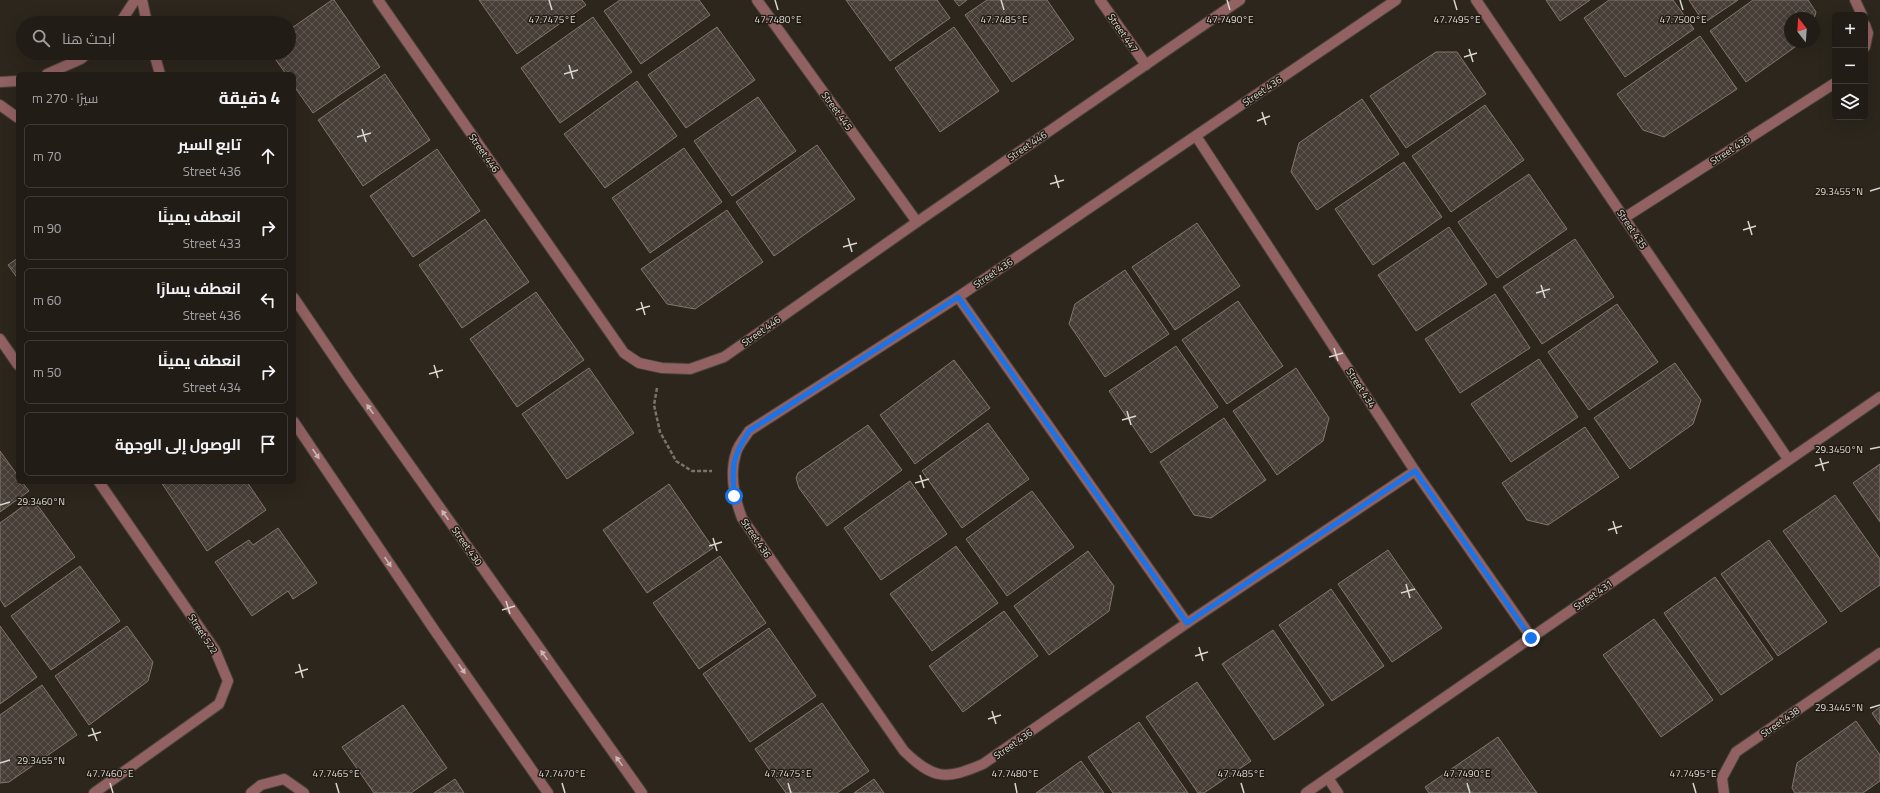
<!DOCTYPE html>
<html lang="ar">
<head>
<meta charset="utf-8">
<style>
	:root { --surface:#211c16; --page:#2d2923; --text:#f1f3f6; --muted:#a2a1a1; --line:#3e3a35 }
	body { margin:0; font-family:Georgia,Cairo,serif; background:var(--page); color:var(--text); direction:rtl }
	.controls { position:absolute; right:12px; top:12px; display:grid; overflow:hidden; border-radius:6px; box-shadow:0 4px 16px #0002 }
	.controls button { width:36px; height:36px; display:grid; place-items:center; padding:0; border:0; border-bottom:1px solid var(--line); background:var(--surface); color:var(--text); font:20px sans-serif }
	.compass { position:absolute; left:1784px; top:12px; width:36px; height:36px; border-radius:50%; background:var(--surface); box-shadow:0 4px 16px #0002; rotate:343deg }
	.stop { position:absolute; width:12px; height:12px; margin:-9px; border:3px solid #1a73e8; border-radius:50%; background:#fff }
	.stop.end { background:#1a73e8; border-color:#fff; box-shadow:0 1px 4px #0008 }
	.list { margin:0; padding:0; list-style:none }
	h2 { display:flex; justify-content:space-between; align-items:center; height:52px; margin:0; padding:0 16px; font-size:17px }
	h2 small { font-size:13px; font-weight:400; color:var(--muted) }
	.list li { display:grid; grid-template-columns:26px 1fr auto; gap:12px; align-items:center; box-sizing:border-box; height:64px; margin:0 8px 8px; padding:0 8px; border:1px solid var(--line); border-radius:6px }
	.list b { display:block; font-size:15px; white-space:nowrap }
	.list p { margin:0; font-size:13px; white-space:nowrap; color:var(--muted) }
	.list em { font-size:13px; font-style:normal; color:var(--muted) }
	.icon { flex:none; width:22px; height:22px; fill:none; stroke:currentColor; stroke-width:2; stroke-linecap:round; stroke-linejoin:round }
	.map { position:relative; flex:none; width:1880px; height:793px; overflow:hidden; direction:ltr }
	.search { position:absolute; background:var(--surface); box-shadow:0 4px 16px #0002; left:16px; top:16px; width:280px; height:44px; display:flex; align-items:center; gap:10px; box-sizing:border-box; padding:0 14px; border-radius:22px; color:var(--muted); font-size:15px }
	.panel { position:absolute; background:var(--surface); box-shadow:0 4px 16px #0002; left:16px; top:72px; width:280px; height:412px; border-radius:6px; direction:rtl }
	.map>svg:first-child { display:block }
</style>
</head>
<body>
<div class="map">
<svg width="1880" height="793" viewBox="0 0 1880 793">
	<defs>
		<pattern id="building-cross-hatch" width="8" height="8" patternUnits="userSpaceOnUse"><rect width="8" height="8" fill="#483e38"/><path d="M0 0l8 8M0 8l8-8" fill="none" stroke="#625954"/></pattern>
	</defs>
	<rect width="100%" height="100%" fill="#2c261d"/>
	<g fill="url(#building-cross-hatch)" stroke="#82766f">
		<polygon points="332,0 334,0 380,67 313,113 294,86 294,74 286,74 271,53 289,53 289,30"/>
		<polygon points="479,0 582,0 586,5 517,54"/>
		<polygon points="620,0 699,0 710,15 641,64 604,11"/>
		<polygon points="846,0 937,0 950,18 890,61"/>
		<polygon points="954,0 967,0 959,6"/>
		<polygon points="987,0 1047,0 1074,39 1012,82 965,15"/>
		<polygon points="1546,0 1590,0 1560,21"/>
		<polygon points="1609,0 1673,0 1694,29 1625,77 1584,18"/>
		<polygon points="1689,0 1738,0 1704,23"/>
		<polygon points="1753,0 1808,0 1816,12 1814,19 1790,18 1790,42 1802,42 1746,82 1710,31"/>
		<polygon points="593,17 632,72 560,123 521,68"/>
		<polygon points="717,27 755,80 686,128 648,75"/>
		<polygon points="954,27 999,91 940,132 895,68"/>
		<polygon points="1700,36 1737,89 1664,137 1643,130 1617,94"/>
		<polygon points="1436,52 1457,52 1486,94 1406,148 1370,96"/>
		<polygon points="385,74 430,140 363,186 318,120"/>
		<polygon points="637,81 677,136 605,188 564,134"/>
		<polygon points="758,97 796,151 732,196 694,141"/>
		<polygon points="1362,99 1399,154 1317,210 1291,172 1299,143"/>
		<polygon points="1485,105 1524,160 1451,212 1412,156"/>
		<polygon points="817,145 855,199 774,256 736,202"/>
		<polygon points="684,148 722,202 650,253 612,198"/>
		<polygon points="437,149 480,211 413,257 370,196"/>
		<polygon points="1404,162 1442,217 1373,265 1335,209"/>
		<polygon points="1529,174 1567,229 1497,278 1458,222"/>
		<polygon points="727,210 763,262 695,309 667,304 641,269"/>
		<polygon points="485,219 529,282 462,328 419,265"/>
		<polygon points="1197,223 1240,286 1175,330 1132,267"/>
		<polygon points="1449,227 1487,284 1416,331 1378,275"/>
		<polygon points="1575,239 1614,297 1542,344 1503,287"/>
		<polygon points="18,258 18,279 8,265"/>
		<polygon points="1125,270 1169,334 1105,377 1069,324 1075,304"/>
		<polygon points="536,292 584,360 517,407 470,339"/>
		<polygon points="1495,294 1530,348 1460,393 1425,339"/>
		<polygon points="1238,301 1283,366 1227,404 1182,340"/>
		<polygon points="1617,304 1658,362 1589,410 1548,352"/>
		<polygon points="1176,346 1218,407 1151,453 1109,391"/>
		<polygon points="1539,359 1578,417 1511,462 1471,404"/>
		<polygon points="954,360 990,408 915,464 880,415"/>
		<polygon points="1675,363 1701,400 1693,424 1630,469 1594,418"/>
		<polygon points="589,368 634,433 567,479 522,414"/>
		<polygon points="1296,368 1329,418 1323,441 1277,475 1233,411"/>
		<polygon points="1224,418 1266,480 1211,518 1194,515 1160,462"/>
		<polygon points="988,423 1029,479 962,528 922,471"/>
		<polygon points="868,425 902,470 827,526 799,488 796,478 798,473"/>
		<polygon points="1585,427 1619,477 1548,525 1527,520 1502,483"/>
		<polygon points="0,451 18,476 18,482 22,482 29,491 0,512"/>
		<polygon points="1880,464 1880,522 1853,483"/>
		<polygon points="910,481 947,534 881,580 844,528"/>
		<polygon points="161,482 247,482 266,510 207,551"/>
		<polygon points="669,484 713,548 647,593 603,530"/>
		<polygon points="1032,491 1074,547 1007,596 966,539"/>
		<polygon points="1835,495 1880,559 1880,585 1841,612 1783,531"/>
		<polygon points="33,499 75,557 5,607 0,599 0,523"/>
		<polygon points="278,528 317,583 293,599 288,591 252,616 215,562 249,540 253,545"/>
		<polygon points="1769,540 1827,622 1778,656 1721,574"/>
		<polygon points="956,546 998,603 932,651 890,594"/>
		<polygon points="1388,550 1442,628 1392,662 1338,584"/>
		<polygon points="1088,551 1114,586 1109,611 1049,655 1014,606"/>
		<polygon points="720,556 766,623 699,669 653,603"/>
		<polygon points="80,566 120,621 51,670 11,616"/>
		<polygon points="1715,577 1773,659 1721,695 1664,613"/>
		<polygon points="1331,589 1384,666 1332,701 1279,625"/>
		<polygon points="1004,611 1038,656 963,712 929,666"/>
		<polygon points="1654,619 1713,700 1661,737 1603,655"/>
		<polygon points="0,626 37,677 0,704"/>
		<polygon points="127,626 153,662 148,681 89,725 55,676"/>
		<polygon points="769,628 816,696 750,742 703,674"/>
		<polygon points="1273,630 1324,705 1274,740 1222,664"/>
		<polygon points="1197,682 1251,761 1204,793 1198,793 1146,717"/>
		<polygon points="42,685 77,735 9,782 0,783 0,715"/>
		<polygon points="822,703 869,771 837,793 786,793 755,749"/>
		<polygon points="403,705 447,768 411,793 374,793 342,747"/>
		<polygon points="1880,707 1880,725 1872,713"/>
		<polygon points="1856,721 1880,755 1880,781 1863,793 1795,793 1792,788 1797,763"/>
		<polygon points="1139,722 1188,793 1113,793 1088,757"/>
		<polygon points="1498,737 1537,793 1429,793 1425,787"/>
		<polygon points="1081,761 1104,793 1036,793"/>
		<polygon points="455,779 464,793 434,793"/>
		<polygon points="874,779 884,793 854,793"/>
	</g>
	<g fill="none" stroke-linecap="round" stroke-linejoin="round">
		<g stroke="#48423a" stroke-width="12">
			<g id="minor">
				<polyline points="142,0 147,23"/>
				<polyline points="378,0 624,353 639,363 662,368 690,369 724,357 917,222 1240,0"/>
				<polyline points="757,0 917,222"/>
				<polyline points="1100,0 1146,65"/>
				<path d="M1396,0L958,297L749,431C745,438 738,445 736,453C729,475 734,497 742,518L904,751C934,780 946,780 983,764L1187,623L1415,471"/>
				<polyline points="1476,0 1788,459"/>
				<polyline points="1855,0 1862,15"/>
				<polyline points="120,23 135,0"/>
				<polyline points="1865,25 1868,33 1865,47"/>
				<polyline points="154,53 160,74"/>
				<polyline points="47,74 81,59 88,53"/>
				<polyline points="0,82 18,81"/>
				<polyline points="0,105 18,118"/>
				<polyline points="1196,136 1415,471 1531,637"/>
				<polyline points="1624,218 1835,83"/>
				<polyline points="958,297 1187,623"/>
				<polyline points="294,298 351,382 642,793"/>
				<polyline points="0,339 18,365"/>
				<polyline points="294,422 435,631 548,793"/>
				<polyline points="1328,778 1338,793"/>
				<polyline points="94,793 219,704 228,681 215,650 99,482"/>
				<polyline points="251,793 261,785 284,779 304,793"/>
				<polyline points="1306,793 1880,397"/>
				<polyline points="1724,793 1722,778 1736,752 1880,653"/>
			</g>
		</g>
		<polyline stroke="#78736b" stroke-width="2.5" stroke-dasharray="4 2" stroke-linecap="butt" points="657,388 654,405 660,432 676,461 692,471 712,471"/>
		<use href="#minor" stroke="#926162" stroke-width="10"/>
	</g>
	<defs><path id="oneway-solid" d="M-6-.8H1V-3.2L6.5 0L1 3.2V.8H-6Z"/></defs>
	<g fill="#c7b8b4">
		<use href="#oneway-solid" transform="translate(370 409) rotate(-125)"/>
		<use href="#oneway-solid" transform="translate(316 454) rotate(56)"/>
		<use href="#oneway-solid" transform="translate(445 515) rotate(-125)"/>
		<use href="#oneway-solid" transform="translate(388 562) rotate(56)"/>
		<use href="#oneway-solid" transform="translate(544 655) rotate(-125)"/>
		<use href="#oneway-solid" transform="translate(462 669) rotate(55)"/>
		<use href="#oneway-solid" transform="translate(619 761) rotate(-125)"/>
	</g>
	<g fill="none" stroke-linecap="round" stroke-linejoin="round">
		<path stroke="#1a73e8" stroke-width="5" d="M734,496C732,464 732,458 749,431L958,297L1187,623L1415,471L1531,638"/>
	</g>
	<path fill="none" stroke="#d9d5d0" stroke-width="1.5" d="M549,0L552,10M775,0L778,10M1001,0L1004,10M1227,0L1230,10M1454,0L1457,10M1680,0L1683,10M1469,49L1473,62M1464,57L1477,53M569,65L573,79M564,74L578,70M1262,112L1266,125M1257,121L1270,116M362,129L366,142M357,137L371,133M1055,175L1059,188M1050,184L1064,180M1870,191L1880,188M1748,221L1752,235M1743,230L1756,226M848,238L852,252M843,247L857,243M1541,285L1545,298M1536,293L1550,289M641,302L645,315M636,310L650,306M1334,348L1338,361M1329,357L1343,353M434,365L438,378M429,374L443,370M1127,411L1131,425M1122,420L1136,416M1870,449L1880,447M1820,458L1824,471M1815,466L1829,462M920,475L924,488M915,483L929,479M0,505L10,502M1613,521L1617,534M1608,530L1622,526M713,538L717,551M709,546L722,542M1406,584L1410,598M1401,593L1415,589M506,601L510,614M502,610L515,606M1199,647L1203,661M1195,656L1208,652M299,664L303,678M295,673L308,669M1870,708L1880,705M992,711L996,724M988,719L1001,715M92,728L97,741M88,736L101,732M0,763L10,760M110,783L113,793M336,783L339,793M562,783L565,793M788,783L791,793M1015,783L1017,793M1241,783L1244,793M1467,783L1470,793M1693,783L1696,793"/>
	<g text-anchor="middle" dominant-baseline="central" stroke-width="3" stroke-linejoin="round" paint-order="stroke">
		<g font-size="10" fill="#d9d5d0" stroke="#221c14">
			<text transform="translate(1123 33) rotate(55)">Street 447</text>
			<text transform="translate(1262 91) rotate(-34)">Street 436</text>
			<text transform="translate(837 111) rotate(54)">Street 445</text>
			<text transform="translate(1027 146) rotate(-34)">Street 446</text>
			<text transform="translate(1730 150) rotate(-33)">Street 436</text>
			<text transform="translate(484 153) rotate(55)">Street 446</text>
			<text transform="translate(1632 229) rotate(56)">Street 435</text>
			<text transform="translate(993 273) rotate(-34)">Street 436</text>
			<text transform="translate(761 331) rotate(-35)">Street 446</text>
			<text transform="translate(1361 388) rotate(57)">Street 434</text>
			<text transform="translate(756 538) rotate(56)">Street 436</text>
			<text transform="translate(467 546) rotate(55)">Street 430</text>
			<text transform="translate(1593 595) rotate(-35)">Street 431</text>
			<text transform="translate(203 634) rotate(57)">Street 522</text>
			<text transform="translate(1780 722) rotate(-35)">Street 438</text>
			<text transform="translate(1013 744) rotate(-35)">Street 436</text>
		</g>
	</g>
	<g font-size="10" text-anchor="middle" fill="#d9d5d0" stroke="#221c14" stroke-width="3" stroke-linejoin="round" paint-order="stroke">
		<text x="1683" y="23">47.7500°E</text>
		<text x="552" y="23">47.7475°E</text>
		<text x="778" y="23">47.7480°E</text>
		<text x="1004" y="23">47.7485°E</text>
		<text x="1230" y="23">47.7490°E</text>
		<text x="1457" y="23">47.7495°E</text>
		<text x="1839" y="195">29.3455°N</text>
		<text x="1839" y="453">29.3450°N</text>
		<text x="41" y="505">29.3460°N</text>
		<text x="1839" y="711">29.3445°N</text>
		<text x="41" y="764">29.3455°N</text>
		<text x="110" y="777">47.7460°E</text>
		<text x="336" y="777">47.7465°E</text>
		<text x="562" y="777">47.7470°E</text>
		<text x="788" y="777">47.7475°E</text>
		<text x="1015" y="777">47.7480°E</text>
		<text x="1241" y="777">47.7485°E</text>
		<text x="1467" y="777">47.7490°E</text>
		<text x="1693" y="777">47.7495°E</text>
	</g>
</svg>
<div class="controls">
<button>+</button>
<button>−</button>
<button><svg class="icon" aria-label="layers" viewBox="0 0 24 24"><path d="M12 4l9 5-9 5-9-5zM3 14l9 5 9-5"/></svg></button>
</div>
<svg class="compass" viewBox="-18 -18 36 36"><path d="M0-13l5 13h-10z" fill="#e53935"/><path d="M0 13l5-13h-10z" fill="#a2a1a1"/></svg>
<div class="stop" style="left:734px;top:496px"></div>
<div class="stop end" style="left:1531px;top:638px"></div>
<div class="search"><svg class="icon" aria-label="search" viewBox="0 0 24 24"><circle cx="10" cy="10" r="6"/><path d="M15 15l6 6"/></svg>ابحث هنا</div>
<section class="panel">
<h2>4 دقيقة<small>سيرًا · 270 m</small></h2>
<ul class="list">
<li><svg class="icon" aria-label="ahead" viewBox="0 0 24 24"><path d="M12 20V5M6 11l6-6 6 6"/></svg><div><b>تابع السير</b><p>Street 436</p></div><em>70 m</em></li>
<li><svg class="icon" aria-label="right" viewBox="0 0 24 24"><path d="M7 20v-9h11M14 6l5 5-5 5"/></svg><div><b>انعطف يمينًا</b><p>Street 433</p></div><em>90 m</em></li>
<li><svg class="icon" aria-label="left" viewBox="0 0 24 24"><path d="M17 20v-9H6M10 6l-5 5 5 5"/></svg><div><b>انعطف يسارًا</b><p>Street 436</p></div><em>60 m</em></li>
<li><svg class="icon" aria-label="right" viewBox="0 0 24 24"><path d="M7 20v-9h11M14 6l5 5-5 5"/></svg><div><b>انعطف يمينًا</b><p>Street 434</p></div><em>50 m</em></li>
<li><svg class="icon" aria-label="arrive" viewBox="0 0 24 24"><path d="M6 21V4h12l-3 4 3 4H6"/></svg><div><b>الوصول إلى الوجهة</b></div></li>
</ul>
</section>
</div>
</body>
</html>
